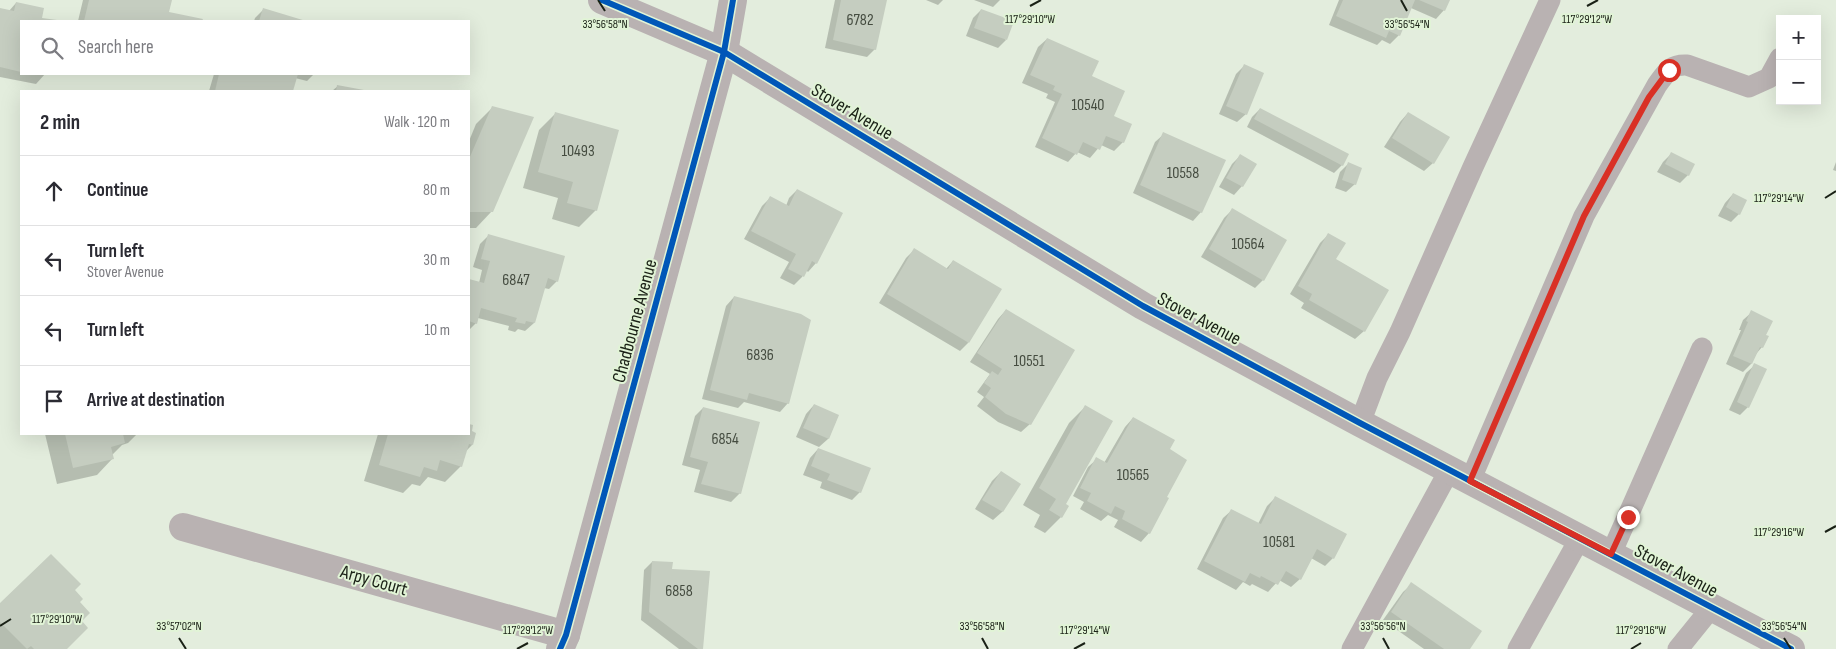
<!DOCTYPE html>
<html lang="en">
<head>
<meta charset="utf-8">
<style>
	:root { --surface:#fff; --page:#f7f7f7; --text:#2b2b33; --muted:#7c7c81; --line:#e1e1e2 }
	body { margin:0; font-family:"Sofia Sans Condensed",sans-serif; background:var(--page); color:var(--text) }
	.controls { position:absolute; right:15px; top:15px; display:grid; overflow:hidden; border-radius:0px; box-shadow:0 5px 20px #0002 }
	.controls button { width:45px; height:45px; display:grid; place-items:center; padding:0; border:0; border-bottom:1px solid var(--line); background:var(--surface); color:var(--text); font:25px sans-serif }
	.stop { position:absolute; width:15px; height:15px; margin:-11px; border:4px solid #d93025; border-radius:50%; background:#fff }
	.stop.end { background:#d93025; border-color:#fff; box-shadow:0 1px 5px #0008 }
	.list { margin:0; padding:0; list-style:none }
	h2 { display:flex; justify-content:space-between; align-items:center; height:65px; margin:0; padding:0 20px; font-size:21px }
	h2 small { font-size:16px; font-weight:400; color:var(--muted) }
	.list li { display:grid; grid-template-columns:32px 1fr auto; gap:15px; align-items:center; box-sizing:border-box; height:70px; padding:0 20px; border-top:1px solid var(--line) }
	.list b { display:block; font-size:19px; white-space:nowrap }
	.list p { margin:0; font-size:16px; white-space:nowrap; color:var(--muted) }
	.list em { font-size:16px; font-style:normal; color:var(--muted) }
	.icon { flex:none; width:28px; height:28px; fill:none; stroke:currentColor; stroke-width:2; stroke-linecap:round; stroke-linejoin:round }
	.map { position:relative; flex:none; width:1836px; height:649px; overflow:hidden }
	.search { position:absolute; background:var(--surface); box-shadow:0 5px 20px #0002; left:20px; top:20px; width:450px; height:55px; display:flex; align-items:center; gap:12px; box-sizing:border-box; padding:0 18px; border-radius:0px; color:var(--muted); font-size:19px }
	.panel { position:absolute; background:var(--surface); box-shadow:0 5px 20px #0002; left:20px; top:90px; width:450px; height:345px; border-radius:0px }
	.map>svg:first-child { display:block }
</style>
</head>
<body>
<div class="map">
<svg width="1836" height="649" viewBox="0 0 1836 649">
	<rect width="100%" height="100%" fill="#e3eddd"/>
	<g fill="#0003">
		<polygon points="83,0 171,0 168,13 201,20 78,21"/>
		<polygon points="835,0 885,0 875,49 867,57 825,48"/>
		<polygon points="926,0 943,0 938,5"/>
		<polygon points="974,0 1000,0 993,7"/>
		<polygon points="1339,0 1449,0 1444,10 1436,19 1411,8 1399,35 1390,44 1382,40 1377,45 1329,25"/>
		<polygon points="16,3 41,19 52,21 21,21 21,74 45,74 36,84 0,77 0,9 9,11"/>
		<polygon points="263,10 304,21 254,21 255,18"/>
		<polygon points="981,10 1006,40 998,48 966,36 973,18"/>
		<polygon points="1047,39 1091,77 1112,116 1123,142 1114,151 1101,145 1090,158 1077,152 1068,162 1035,147 1055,102 1046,98 1048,94 1022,83 1038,47"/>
		<polygon points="1244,66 1246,114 1237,122 1219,114 1236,74"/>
		<polygon points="214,74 314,74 307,81 295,78 291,91 209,91"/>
		<polygon points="338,86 362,91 332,91"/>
		<polygon points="492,108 492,211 476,228 469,228 469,141 476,124"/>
		<polygon points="1260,109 1342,165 1334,173 1247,127 1252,117"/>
		<polygon points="1408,113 1433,163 1424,171 1384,147 1400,122"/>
		<polygon points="555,114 596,210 579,227 552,219 558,198 523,188 539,130"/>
		<polygon points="1164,134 1201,212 1193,221 1133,193 1155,142"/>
		<polygon points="1671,154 1688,175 1680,183 1657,172 1663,162"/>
		<polygon points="1240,156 1242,186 1234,195 1219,187 1232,164"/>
		<polygon points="1836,162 1836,171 1833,170"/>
		<polygon points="1348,164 1355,184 1346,192 1335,188 1340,172"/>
		<polygon points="797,190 816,263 808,272 806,270 802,277 794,285 780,278 789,262 744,239 762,206 770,198 786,206 789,198"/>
		<polygon points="1733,194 1739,214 1731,222 1718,216 1725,203"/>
		<polygon points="1232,210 1263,280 1255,288 1201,257 1224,218"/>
		<polygon points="1328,235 1334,260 1364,331 1355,339 1301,308 1304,303 1290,294 1320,243"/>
		<polygon points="488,236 557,281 549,289 544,288 534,323 525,331 518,329 515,332 508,330 509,326 478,318 476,323 469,330 469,280 479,283 482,270 473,267 480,244"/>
		<polygon points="914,250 946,269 953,261 968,343 960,351 879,303 906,258"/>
		<polygon points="734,297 788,403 780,412 744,402 738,408 702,399 726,306"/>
		<polygon points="1006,310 1030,424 1021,432 998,422 977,406 984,397 977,392 990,374 970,362 998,319"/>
		<polygon points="1752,312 1764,335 1762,347 1756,354 1751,364 1743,372 1726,364 1741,330 1739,330 1743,320"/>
		<polygon points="1755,365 1748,407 1740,415 1729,410 1746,373"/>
		<polygon points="814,405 838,416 828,439 819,447 796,437 806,414"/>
		<polygon points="1085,407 1061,517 1045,533 1034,527 1040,515 1023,505 1069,423"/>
		<polygon points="703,408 740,493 731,502 694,492 700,470 682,465 695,416"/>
		<polygon points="1133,418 1168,450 1149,533 1141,542 1114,527 1118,520 1108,515 1101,521 1080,509 1084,502 1073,496 1088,467 1097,459 1104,463 1125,427"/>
		<polygon points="469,425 472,426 472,445 466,451 461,466 445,482 428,477 420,486 412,484 403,493 364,481 378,434 469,434"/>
		<polygon points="45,434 137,434 128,443 122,445 112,455 113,458 97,475 57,484"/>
		<polygon points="818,449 860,492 852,500 820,488 822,482 803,475 810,458"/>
		<polygon points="1001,472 1019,484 1002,512 993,520 975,509 992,481"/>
		<polygon points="1275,498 1333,558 1325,566 1311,558 1300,579 1291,587 1279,580 1268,592 1252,584 1250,586 1243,582 1236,590 1197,569 1223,518 1232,510 1258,524 1267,506"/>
		<polygon points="652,562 671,570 701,649 679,649 641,620 644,570"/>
		<polygon points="1412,584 1468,649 1424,649 1383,620 1403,592"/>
		<polygon points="73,590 78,602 80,621 65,649 0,649 0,605"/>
	</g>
	<g fill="#c5cdc0">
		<polygon points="89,0 172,0 169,12 203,19 202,21 84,21"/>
		<polygon points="841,0 887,0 876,50 833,40"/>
		<polygon points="1343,0 1415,0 1400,36 1389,31 1386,38 1336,16"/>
		<polygon points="1419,0 1450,0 1445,11"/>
		<polygon points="16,2 44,8 42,18 57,20 21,21 21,72 0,67 0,8 14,11"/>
		<polygon points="263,8 306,21 259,21"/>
		<polygon points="981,9 1014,21 1007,40 974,28"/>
		<polygon points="1047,38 1099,61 1092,76 1125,91 1114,116 1132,124 1124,143 1106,136 1100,150 1083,142 1077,155 1042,138 1062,94 1053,90 1055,86 1030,75"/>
		<polygon points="1244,64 1264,73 1247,115 1226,106"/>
		<polygon points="219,74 298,74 293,91 215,91"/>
		<polygon points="337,85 364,90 364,91 336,91"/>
		<polygon points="492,106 534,117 493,212 469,212 469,159"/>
		<polygon points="1260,108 1349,154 1343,166 1254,119"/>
		<polygon points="555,112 619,130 597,211 567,203 573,182 538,172"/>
		<polygon points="1408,112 1450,137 1434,164 1392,138"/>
		<polygon points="1163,132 1226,160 1202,213 1140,185"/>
		<polygon points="1671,152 1695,164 1689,176 1665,164"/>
		<polygon points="1240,154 1257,164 1243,187 1226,178"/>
		<polygon points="1348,162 1362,168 1356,185 1342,180"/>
		<polygon points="797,189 843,213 817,264 812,261 804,277 788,269 796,254 751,231 770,196 789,206"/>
		<polygon points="1733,193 1747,200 1740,215 1726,207"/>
		<polygon points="1232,208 1287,240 1264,281 1209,249"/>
		<polygon points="1328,233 1346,243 1336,259 1389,290 1365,332 1309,300 1312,294 1298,286"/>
		<polygon points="488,234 565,256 558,282 548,278 535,323 526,321 525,324 515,322 517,318 481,308 477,324 469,321 469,279 484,283 490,261 481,259"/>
		<polygon points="914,248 948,269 953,260 1002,289 969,343 887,294"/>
		<polygon points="734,296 801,314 811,320 789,404 749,393 747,400 710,390"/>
		<polygon points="1006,309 1075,350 1031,425 1006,414 985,397 991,388 984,383 992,371 998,375 1002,369 977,353"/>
		<polygon points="1751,310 1773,321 1766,335 1769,336 1763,348 1760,347 1752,364 1733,356 1748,322 1746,321"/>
		<polygon points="1754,363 1767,369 1749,408 1737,402"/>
		<polygon points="814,404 839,415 829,439 803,428"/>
		<polygon points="1085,405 1113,421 1066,504 1069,506 1062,518 1049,510 1056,499 1039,488"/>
		<polygon points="703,407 760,422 741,494 701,484 708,462 690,457"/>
		<polygon points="1133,417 1175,440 1170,449 1187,460 1167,497 1169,498 1150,534 1122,519 1125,511 1115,506 1111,514 1087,501 1091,493 1080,488 1096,457 1107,463"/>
		<polygon points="469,424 473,425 472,431 476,433 473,445 469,444 462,467 440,460 437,471 424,467 420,477 379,465 388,434 469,434"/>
		<polygon points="65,434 123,434 125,443 111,447 114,459 73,468"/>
		<polygon points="818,448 871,468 861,493 827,480 830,474 811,466"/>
		<polygon points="1001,471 1021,484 1003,512 982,500"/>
		<polygon points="1275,496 1347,534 1334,559 1317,549 1301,580 1286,571 1278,585 1261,576 1260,578 1250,573 1245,582 1204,561 1231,509 1261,524"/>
		<polygon points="51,554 81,584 75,590 83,599 80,602 90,613 82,621 88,628 67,649 34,649 31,646 27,649 0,622 0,603"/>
		<polygon points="652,561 673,562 672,569 710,571 703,649 698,649 649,612"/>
		<polygon points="1411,582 1482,631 1470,649 1444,649 1391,612"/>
	</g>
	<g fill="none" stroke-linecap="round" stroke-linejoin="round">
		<g stroke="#b9b2b2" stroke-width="21">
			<polyline points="1360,423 1377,378 1400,332 1473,167 1550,0"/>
			<path d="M1470,481L1584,216L1657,85C1666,73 1670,64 1687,65L1749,87L1769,78L1780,58"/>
			<polyline points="1611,554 1702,348"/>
			<polyline points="1352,649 1450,469"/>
			<polyline points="1518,649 1580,538"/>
			<polyline points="1678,649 1712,607"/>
		</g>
		<g stroke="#b9b2b2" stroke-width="28">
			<polyline points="602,0 724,52 1143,306 1360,423 1791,649"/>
			<polyline points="183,527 566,635"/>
			<polyline points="560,649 566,635 724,52 733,0"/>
		</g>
		<g stroke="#e1f4d6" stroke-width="9">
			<g id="cycleway">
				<polyline points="602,0 724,52 1143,306 1360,423 1791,649"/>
				<polyline points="560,649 566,635 724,52 733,0"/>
			</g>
		</g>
		<use href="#cycleway" stroke="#0057b8" stroke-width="6"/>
	</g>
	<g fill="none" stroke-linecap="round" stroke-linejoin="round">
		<polyline stroke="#d93025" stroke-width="6" points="1628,517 1611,554 1470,481 1584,216 1649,97 1669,70"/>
	</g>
	<path fill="none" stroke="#1a2116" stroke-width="2" d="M598,0L605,11M1401,0L1407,11M1030,6L1041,0M1587,6L1598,0M1825,198L1836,191M1825,532L1836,526M0,626L11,619M179,638L186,649M982,638L988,649M1383,638L1389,649M1784,638L1791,649M517,649L528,643M1074,649L1085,643M1631,649L1641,643"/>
	<g text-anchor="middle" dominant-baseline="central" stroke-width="4" stroke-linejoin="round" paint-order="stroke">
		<g font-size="16" fill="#454c40">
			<text x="860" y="20">6782</text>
			<text x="1088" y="105">10540</text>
			<text x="578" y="151">10493</text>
			<text x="1183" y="173">10558</text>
			<text x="1248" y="244">10564</text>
			<text x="516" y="280">6847</text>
			<text x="760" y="355">6836</text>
			<text x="1029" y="361">10551</text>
			<text x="725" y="439">6854</text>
			<text x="1133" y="475">10565</text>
			<text x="1279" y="542">10581</text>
			<text x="679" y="591">6858</text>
		</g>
		<g font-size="19" fill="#1a2116" stroke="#e1f4d6">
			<text transform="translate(852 112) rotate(31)">Stover Avenue</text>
			<text transform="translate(1199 319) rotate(28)">Stover Avenue</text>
			<text transform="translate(635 321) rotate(-75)">Chadbourne Avenue</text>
			<text transform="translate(1676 571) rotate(28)">Stover Avenue</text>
			<text transform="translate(374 581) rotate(16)">Arpy Court</text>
		</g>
	</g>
	<g font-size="12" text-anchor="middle" fill="#1a2116" stroke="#e1f4d6" stroke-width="4" stroke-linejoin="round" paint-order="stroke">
		<text x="1587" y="23">117°29'12"W</text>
		<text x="1030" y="23">117°29'10"W</text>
		<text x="605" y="28">33°56'58"N</text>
		<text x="1407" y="28">33°56'54"N</text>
		<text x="1779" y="202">117°29'14"W</text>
		<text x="1779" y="536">117°29'16"W</text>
		<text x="57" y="623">117°29'10"W</text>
		<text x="179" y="630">33°57'02"N</text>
		<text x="982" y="630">33°56'58"N</text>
		<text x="1383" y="630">33°56'56"N</text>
		<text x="1784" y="630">33°56'54"N</text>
		<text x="528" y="634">117°29'12"W</text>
		<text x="1085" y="634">117°29'14"W</text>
		<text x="1641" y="634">117°29'16"W</text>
	</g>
</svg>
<div class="controls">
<button>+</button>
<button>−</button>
</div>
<div class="stop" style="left:1669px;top:70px"></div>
<div class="stop end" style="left:1628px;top:517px"></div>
<div class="search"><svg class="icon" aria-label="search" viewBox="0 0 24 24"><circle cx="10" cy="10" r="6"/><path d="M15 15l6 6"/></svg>Search here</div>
<section class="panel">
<h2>2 min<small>Walk · 120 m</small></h2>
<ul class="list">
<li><svg class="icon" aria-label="ahead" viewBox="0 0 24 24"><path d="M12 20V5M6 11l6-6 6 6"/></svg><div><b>Continue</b></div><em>80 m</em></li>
<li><svg class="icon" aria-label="left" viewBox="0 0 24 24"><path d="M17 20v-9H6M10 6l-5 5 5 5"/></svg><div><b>Turn left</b><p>Stover Avenue</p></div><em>30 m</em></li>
<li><svg class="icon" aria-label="left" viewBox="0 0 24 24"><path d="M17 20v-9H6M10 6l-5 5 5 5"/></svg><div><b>Turn left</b></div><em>10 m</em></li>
<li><svg class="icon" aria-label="arrive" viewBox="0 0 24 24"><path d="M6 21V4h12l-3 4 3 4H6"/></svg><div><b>Arrive at destination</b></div></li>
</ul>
</section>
</div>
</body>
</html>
